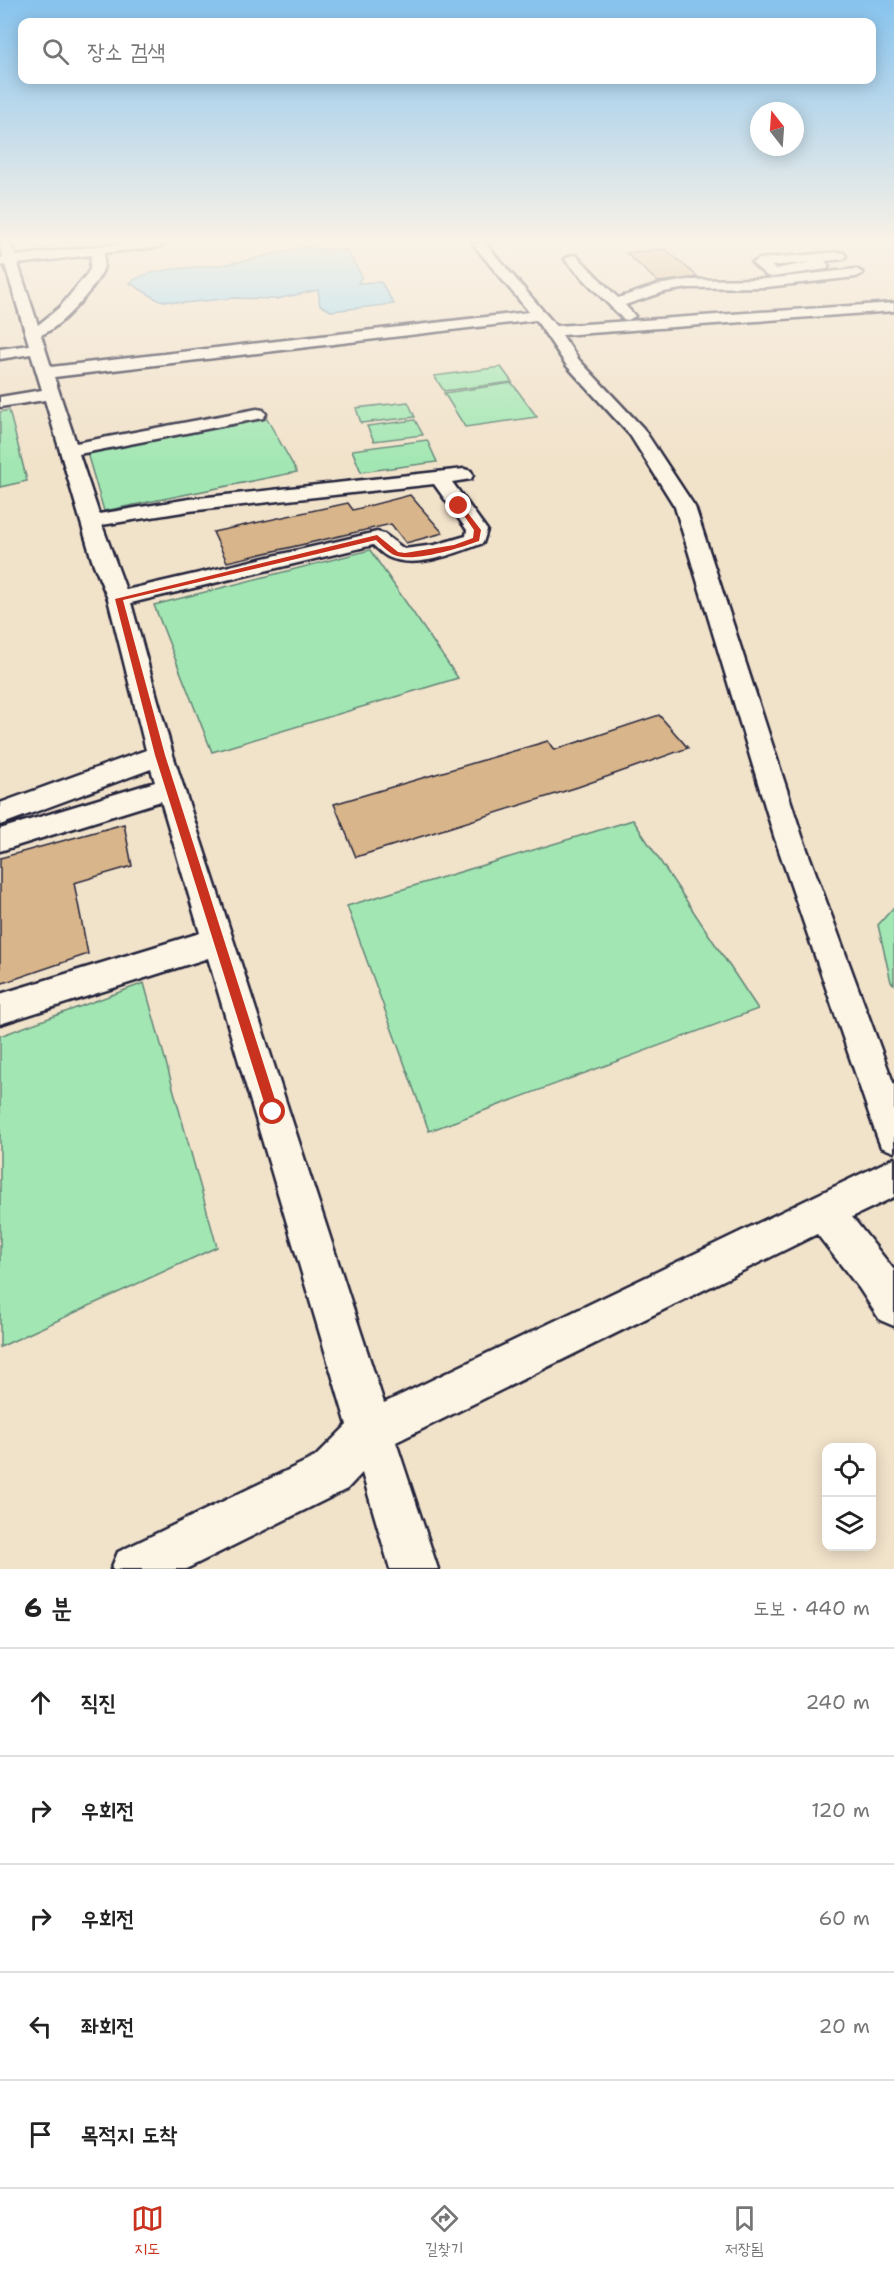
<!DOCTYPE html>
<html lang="ko">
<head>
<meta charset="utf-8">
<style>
	:root { --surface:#fff; --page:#f6f6f6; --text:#222; --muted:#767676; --line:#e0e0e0; --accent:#c8321e }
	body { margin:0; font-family:"Shantell Sans","Poor Story",sans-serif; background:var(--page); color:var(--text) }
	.controls { position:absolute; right:18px; bottom:18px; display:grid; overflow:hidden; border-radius:12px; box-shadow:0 3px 15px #0003 }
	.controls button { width:54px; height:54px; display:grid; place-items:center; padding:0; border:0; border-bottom:2px solid var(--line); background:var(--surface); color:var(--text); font:30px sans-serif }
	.compass { position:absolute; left:750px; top:102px; width:54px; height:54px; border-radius:50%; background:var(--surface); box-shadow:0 3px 15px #0003; rotate:343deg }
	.stop { position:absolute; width:18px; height:18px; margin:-14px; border:4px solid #c8321e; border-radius:50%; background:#fff }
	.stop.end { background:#c8321e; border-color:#fff; box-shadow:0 2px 6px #0008 }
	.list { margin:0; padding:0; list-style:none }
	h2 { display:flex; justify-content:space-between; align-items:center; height:78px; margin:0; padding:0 24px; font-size:26px }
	h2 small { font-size:20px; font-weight:400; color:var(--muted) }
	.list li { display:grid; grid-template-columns:39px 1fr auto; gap:18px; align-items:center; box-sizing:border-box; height:108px; padding:0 24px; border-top:2px solid var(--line) }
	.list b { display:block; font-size:22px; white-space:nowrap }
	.list em { font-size:20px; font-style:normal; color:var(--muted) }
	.icon { flex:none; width:33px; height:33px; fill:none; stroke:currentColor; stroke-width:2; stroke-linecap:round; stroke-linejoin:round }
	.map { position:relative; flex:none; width:894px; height:1569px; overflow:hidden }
	.search { position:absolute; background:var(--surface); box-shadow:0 3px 15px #0003; left:18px; right:18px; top:18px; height:66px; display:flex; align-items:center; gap:15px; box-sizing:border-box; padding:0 21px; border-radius:12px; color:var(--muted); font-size:22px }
	.sheet { height:618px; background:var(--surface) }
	nav { display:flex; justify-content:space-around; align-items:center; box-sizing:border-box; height:84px; border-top:2px solid var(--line); background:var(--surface); font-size:16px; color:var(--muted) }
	nav a { display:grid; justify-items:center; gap:3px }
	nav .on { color:var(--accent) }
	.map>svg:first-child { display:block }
</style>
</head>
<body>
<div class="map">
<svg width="894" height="1569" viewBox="0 0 894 1569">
	<rect width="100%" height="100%" fill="#f1e2ca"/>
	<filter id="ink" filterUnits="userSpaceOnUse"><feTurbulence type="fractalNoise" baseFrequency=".0167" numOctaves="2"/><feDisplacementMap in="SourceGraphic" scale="12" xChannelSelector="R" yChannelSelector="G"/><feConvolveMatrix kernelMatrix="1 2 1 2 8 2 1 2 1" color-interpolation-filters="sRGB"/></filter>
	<g filter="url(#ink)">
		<g fill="#a2e7b3" stroke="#628477" stroke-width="1.5">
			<polygon points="501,367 512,382 444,391 434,376"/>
			<polygon points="512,383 537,417 465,427 444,393"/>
			<polygon points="408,402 415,417 361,423 356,408"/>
			<polygon points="9,410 27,481 0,487 0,412"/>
			<polygon points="267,419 297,472 104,511 87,453"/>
			<polygon points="415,420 423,435 374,441 367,426"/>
			<polygon points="427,440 437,462 361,472 352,450"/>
			<polygon points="370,550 458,678 212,752 154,605"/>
			<polygon points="633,820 758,1009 429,1131 347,906"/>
			<polygon points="894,907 894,984 891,982 878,925"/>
			<polygon points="144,983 217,1247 0,1347 0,1036"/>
		</g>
		<path fill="#95d9f7" stroke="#6790ac" stroke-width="1.5" d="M310,246L313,248L346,250L362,276L358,283L381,282L394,304L331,311L320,305L318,290L277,299L233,298L183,303L158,300L130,283C147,267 196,268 220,265C250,261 280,252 310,246Z"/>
		<g fill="#d8b58a" stroke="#22223b" stroke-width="1.5">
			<polygon points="665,249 698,277 658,282 626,253"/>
			<polygon points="410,495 443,533 406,543 391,524 227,562 213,532 348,503 353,510"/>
			<polygon points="659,715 688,748 578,787 356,857 334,804 548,741 554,750"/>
			<polygon points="124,824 132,866 74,883 88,954 0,984 0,858"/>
		</g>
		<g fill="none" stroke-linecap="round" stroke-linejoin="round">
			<g stroke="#22223b" stroke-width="5">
				<g id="minor">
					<path d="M0,243H11L15,256L125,243H165L159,247L104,253C104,260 105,266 102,272C93,290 60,328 41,335L51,367L529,312L472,243H485L556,326L894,303V311L562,335L579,360L643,428L695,507L802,836L894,1085V1152L881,1147L876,1134L774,836L675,507L630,435L567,366L536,320L54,377L76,443L257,409L263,410L266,414L263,418L257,419L79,454L99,514L189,499L464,469L471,471L473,475L471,479L452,482L487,530L483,543C456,553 416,570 388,557C382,554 378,549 373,545L131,603L173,755L384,1403L894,1158V1197L852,1217L894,1270V1326L880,1320L859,1288L817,1234L396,1442L438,1569H390L362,1473L347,1489L186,1569H111L118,1552L315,1457L347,1425L208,958L0,1024V994L200,933L161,801L0,851V829L155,782L151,769L0,825V803L146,750L108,599L92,560L45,400L0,407V397L42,390L31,354L0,359V349L29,345L5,265L0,266V258H3ZM91,255L90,269L87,274L60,307L38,325L18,264ZM434,484L467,530L466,536L435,545L404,549L384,534L377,532L126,590L102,525L189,511Z"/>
					<path d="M839,252L844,253L846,256L844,259L825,261L829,266L827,269L772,277L767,276L752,263L759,259ZM812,262L775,269L771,266Z"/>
					<polygon points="572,255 577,256 618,298 657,285 688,280 766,279 856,269 863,273 856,277 766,287 688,288 664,292 625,305 635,316 628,320 623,319 567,262 565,259"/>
				</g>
			</g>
			<use href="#minor" fill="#fcf5e5" fill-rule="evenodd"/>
		</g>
	</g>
	<linearGradient id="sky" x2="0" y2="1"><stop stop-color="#87c3ee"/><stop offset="0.52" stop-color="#f9f2e7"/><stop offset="1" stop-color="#f9f2e7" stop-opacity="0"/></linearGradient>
	<rect width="894" height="463" fill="url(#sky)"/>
	<path fill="#c8321e" d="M456,504H461L481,530L479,541C460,548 413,563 394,555C388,552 381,545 376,540L123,600L165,755L279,1112L278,1116L273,1118L268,1116L267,1112L155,755L115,599L377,535L398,552L405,553L454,545L473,538L474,530Z"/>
</svg>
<div class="controls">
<button><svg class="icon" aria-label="locate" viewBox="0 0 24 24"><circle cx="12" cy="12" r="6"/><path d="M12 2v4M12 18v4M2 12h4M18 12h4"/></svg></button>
<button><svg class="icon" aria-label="layers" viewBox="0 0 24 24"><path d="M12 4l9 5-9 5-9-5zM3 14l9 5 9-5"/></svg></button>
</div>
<svg class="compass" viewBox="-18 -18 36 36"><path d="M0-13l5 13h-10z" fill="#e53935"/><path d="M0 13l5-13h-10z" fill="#767676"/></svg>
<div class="stop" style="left:273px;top:1112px"></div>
<div class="stop end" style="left:459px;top:506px"></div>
<div class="search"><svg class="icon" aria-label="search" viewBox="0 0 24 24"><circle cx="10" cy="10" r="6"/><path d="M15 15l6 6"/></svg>장소 검색</div>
</div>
<section class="sheet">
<h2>6 분<small>도보 · 440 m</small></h2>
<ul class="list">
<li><svg class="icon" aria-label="ahead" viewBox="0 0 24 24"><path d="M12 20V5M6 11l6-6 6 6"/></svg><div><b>직진</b></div><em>240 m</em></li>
<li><svg class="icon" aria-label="right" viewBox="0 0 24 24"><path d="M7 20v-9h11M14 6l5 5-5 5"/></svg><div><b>우회전</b></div><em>120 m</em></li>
<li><svg class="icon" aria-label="right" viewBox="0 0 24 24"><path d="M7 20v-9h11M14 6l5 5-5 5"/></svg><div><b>우회전</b></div><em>60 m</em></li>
<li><svg class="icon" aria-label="left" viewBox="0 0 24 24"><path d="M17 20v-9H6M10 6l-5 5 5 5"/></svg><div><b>좌회전</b></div><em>20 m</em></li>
<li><svg class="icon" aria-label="arrive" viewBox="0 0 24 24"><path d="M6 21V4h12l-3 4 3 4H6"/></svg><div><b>목적지 도착</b></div></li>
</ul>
</section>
<nav>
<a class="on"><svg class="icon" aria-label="map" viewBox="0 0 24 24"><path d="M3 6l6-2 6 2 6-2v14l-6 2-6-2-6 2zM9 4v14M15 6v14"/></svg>지도</a>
<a><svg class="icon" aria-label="directions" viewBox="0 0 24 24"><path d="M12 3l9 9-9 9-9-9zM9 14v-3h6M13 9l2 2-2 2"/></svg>길찾기</a>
<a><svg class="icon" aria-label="saved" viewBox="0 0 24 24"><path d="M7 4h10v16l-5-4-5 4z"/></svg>저장됨</a>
</nav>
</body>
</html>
